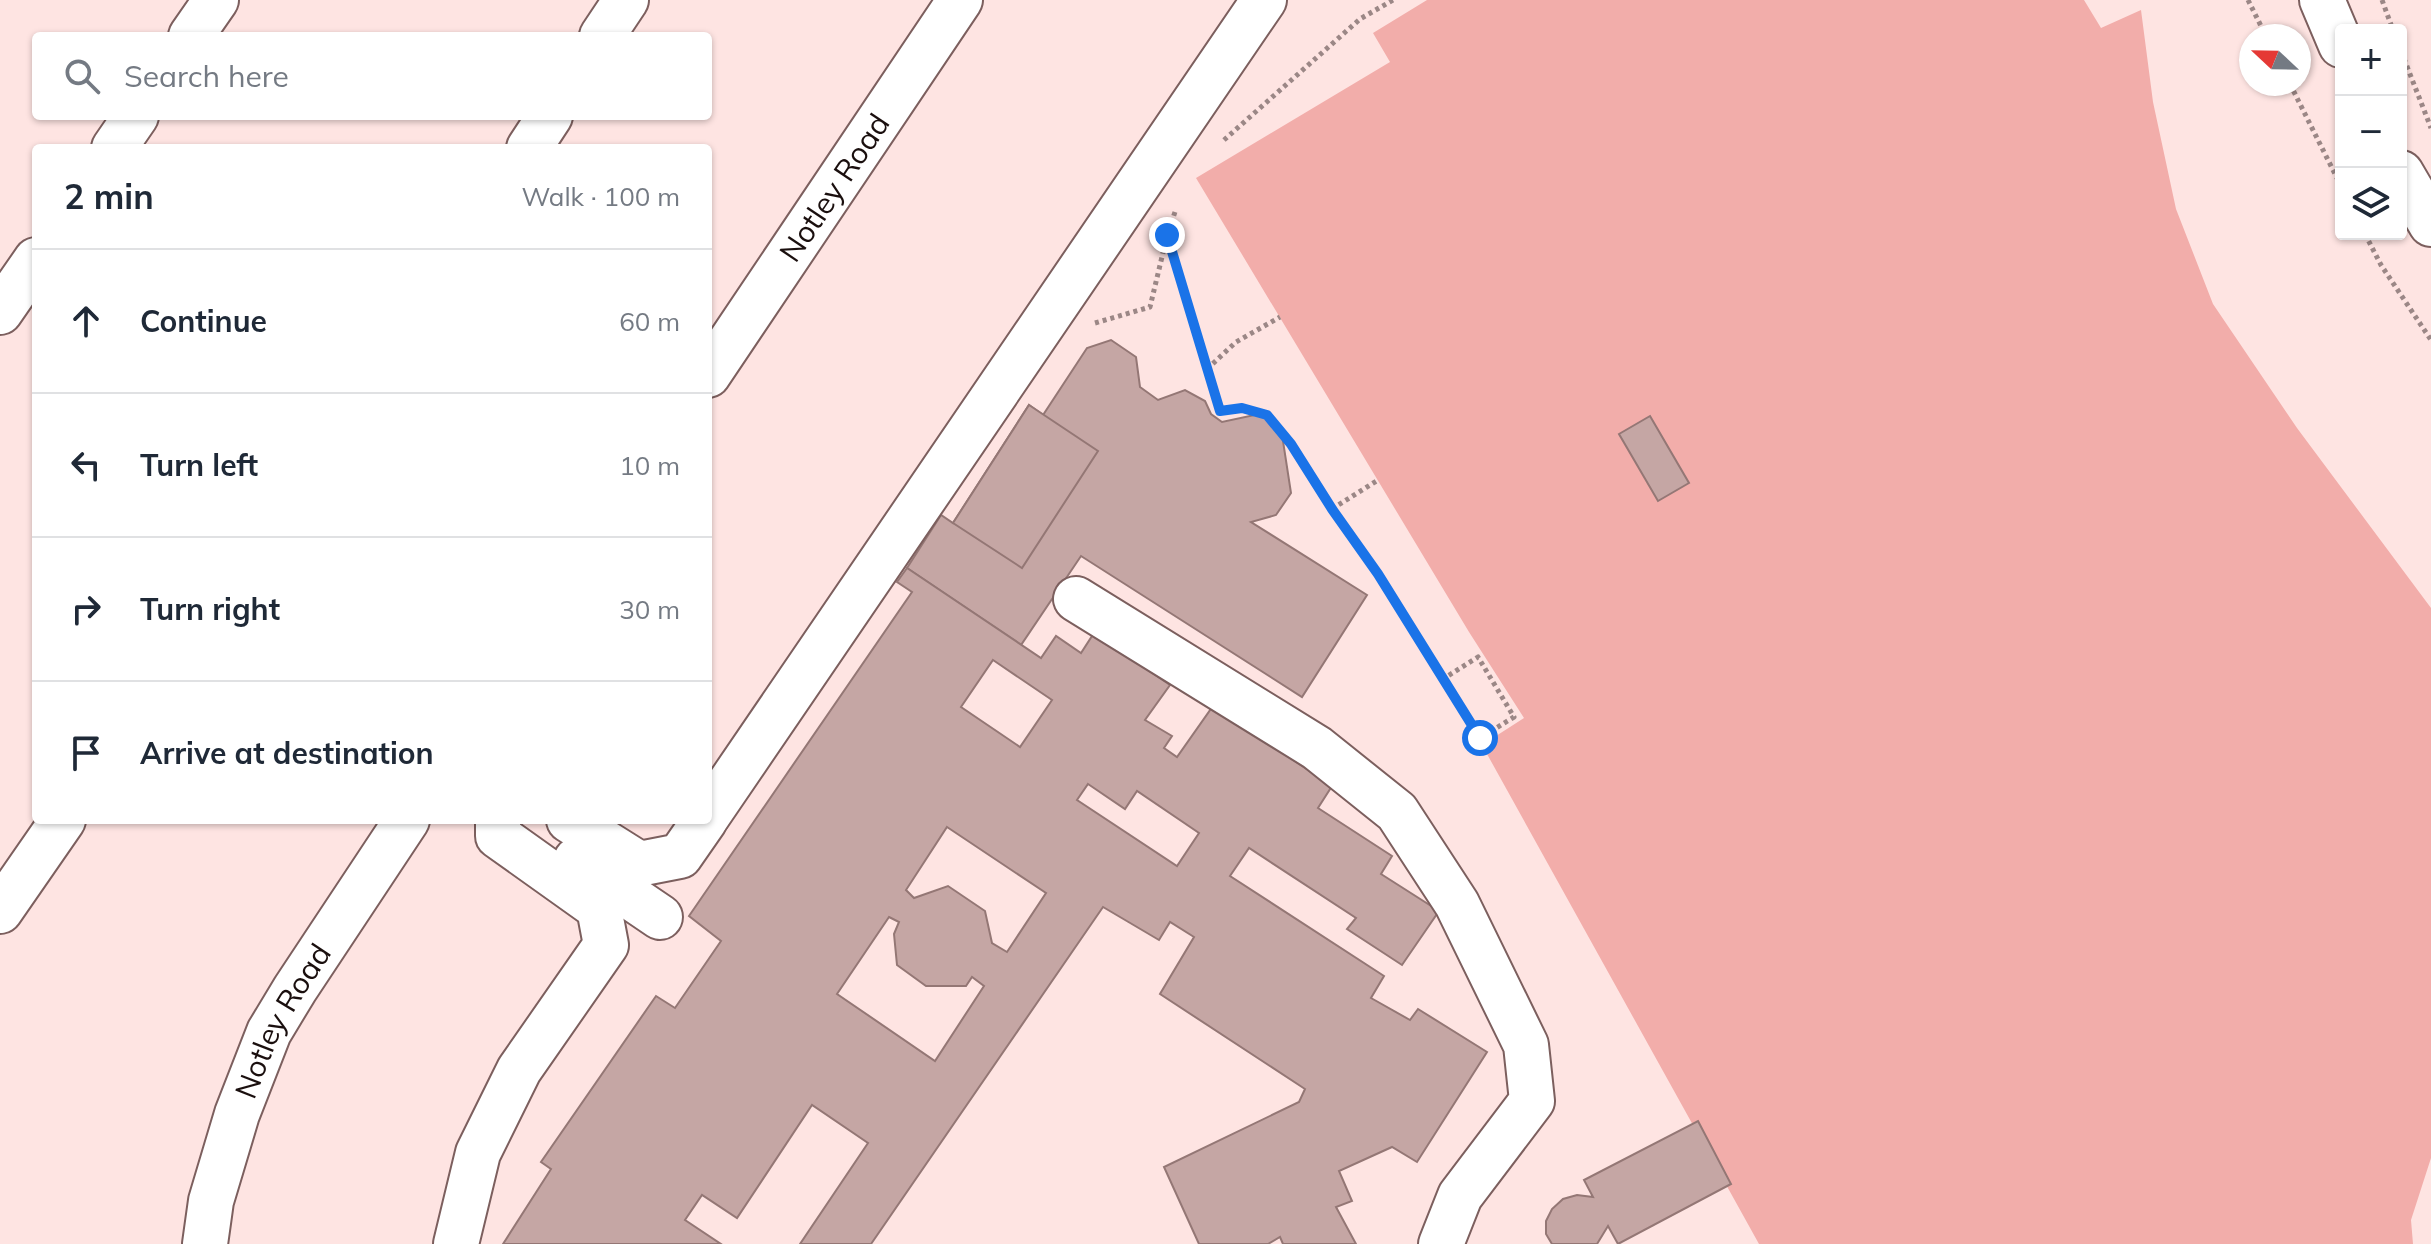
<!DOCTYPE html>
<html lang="en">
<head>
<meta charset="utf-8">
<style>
	:root { --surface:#fff; --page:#f6f6f7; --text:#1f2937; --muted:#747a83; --line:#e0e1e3 }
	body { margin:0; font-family:Mulish,sans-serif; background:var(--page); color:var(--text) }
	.controls { position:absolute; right:24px; top:24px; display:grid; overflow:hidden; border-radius:8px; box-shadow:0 2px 6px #0004 }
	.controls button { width:72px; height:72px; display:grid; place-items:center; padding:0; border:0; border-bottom:2px solid var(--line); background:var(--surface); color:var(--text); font:40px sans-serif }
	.compass { position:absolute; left:2239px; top:24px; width:72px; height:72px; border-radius:50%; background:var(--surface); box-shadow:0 2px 6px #0004; rotate:292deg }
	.stop { position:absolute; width:24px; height:24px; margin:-18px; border:6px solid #1a73e8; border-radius:50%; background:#fff }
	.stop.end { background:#1a73e8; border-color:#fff; box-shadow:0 2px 8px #0008 }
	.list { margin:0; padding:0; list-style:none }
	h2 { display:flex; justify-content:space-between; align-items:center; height:104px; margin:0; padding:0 32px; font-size:34px }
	h2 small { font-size:26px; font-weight:400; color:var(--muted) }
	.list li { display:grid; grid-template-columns:52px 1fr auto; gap:24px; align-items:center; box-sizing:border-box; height:144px; padding:0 32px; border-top:2px solid var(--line) }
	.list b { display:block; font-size:30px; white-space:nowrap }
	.list em { font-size:26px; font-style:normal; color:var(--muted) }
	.icon { flex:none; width:44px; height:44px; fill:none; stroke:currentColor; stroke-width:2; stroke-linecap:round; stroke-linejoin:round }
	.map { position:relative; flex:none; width:2431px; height:1244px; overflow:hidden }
	.search { position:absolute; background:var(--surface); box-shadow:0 2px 6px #0004; left:32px; top:32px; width:680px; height:88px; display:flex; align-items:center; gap:20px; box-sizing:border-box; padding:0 28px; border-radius:8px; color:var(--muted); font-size:30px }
	.panel { position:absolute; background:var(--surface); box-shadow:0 2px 6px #0004; left:32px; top:144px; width:680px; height:680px; border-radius:8px }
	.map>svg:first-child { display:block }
</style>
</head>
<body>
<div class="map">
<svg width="2431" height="1244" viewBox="0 0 2431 1244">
	<rect width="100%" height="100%" fill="#fee4e2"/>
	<polygon fill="#f2adaa" points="1427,0 2084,0 2101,28 2141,10 2153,102 2176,209 2213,304 2297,428 2431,608 2431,1158 2411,1220 2413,1244 1759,1244 1482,745 1524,718 1469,632 1196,178 1390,62 1373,33"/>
	<g fill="#c5a6a4" stroke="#947775" stroke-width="2" fill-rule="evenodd">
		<polygon points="1111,340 1136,357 1140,387 1158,400 1185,390 1205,401 1211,414 1222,422 1259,414 1281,428 1291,493 1276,515 1251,522 1367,595 1302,697 1081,556 1021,645 907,568 941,515 953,523 1029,405 1043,415 1087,348"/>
		<polygon points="1029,405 1098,451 1022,568 953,523"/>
		<polygon points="1650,416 1689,483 1658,501 1619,434"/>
		<path d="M907,568L1041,658L1056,636L1081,653L1094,633L1170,685L1145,720L1172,736L1164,748L1177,757L1213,706L1332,786L1318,808L1392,856L1381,874L1439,911L1402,965L1347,929L1356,918L1249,848L1230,876L1384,976L1371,998L1410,1020L1418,1009L1487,1052L1417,1162L1392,1147L1339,1171L1352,1201L1336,1207L1356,1244H1283L1280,1237L1268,1244H1199L1164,1167L1299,1102L1305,1089L1160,994L1194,937L1170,922L1159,940L1103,907L871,1244H800L868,1143L812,1105L737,1218L702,1195L685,1220L721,1244H503L551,1169L541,1162L656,996L675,1008L721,941L689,916L912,592L897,582ZM993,660L1052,700L1020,747L961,707ZM1088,784L1125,809L1137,791L1199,833L1177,866L1077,800ZM947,827L1046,893L1007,952L992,943L985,911L948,886L914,898L906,890ZM889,917L899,922L894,934L897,965L926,986H966L972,977L984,986L935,1061L837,994Z"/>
		<polygon points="1698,1121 1731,1184 1618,1244 1608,1226 1597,1244 1552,1244 1546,1234 1546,1221 1552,1209 1563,1199 1577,1195 1593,1197 1584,1180"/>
	</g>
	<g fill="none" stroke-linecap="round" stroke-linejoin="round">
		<g stroke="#7c5f5e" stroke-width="48">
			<g id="minor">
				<polyline points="191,36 216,0"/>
				<polyline points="602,36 626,0"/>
				<polyline points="114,148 136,116"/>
				<polyline points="529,148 550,116"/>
				<polyline points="0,312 36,260"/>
				<path id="s1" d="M708,375L960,0"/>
				<polyline points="1076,599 1317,748 1397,812 1457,904 1526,1045 1532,1101 1460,1196 1441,1244"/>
				<polyline points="708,815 1264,0"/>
				<polyline points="569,820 639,864 680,856 705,820"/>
				<polyline points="576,860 660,917"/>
				<polyline points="0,911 63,820"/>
				<path id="s2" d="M205,1244L211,1201L237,1114L269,1032L295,989L407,820"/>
				<polyline points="456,1244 478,1153 519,1070 606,945 599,908 498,836 498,820"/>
			</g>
		</g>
		<g stroke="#7c5f5e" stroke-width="48">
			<g id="highway">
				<polyline points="2322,0 2341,45"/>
				<polyline points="2401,173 2431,224"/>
			</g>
		</g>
		<g stroke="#9b8786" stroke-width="5" stroke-dasharray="4 4" stroke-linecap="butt">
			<polyline points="2248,0 2266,36"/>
			<polyline points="2382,0 2393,30"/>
			<polyline points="2401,51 2431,128"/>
			<polyline points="2290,84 2341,186"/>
			<polyline points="1224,140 1360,19 1393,0"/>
			<polyline points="1175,212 1167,235 1220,411 1242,408 1267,415 1291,444 1332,509 1378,574 1480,738 1514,717 1478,657 1443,679"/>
			<polyline points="2365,234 2381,265 2431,340"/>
			<polyline points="1095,323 1150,307 1167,236"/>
			<polyline points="1207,369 1236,342 1280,317"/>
			<polyline points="1332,509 1378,480"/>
		</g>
		<use href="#minor" stroke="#fff" stroke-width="44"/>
		<use href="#highway" stroke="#fff" stroke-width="44"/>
	</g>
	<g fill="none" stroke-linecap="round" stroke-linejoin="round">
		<polyline stroke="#1a73e8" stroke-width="10" points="1167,235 1220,411 1242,408 1267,415 1291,444 1332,509 1378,574 1480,738"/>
	</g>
	<g text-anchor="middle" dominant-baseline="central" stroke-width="6" stroke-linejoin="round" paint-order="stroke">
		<g font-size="30" fill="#1a0f0e" stroke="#fee4e2">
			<text stroke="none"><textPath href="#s1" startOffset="226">Notley Road</textPath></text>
			<text stroke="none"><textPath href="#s2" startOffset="238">Notley Road</textPath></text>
		</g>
	</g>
</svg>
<div class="controls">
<button>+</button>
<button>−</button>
<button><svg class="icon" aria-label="layers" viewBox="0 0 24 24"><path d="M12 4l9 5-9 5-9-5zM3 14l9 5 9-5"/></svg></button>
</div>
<svg class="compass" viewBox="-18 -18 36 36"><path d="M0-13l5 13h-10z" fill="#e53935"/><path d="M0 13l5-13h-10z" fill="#747a83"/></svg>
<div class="stop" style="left:1480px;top:738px"></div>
<div class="stop end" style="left:1167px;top:235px"></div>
<div class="search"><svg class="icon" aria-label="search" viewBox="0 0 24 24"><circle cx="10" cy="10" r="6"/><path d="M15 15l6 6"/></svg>Search here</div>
<section class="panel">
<h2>2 min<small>Walk · 100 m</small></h2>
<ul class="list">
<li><svg class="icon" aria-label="ahead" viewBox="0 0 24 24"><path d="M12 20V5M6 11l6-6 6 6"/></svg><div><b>Continue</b></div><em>60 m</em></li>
<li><svg class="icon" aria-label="left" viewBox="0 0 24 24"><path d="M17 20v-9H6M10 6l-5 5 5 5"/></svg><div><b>Turn left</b></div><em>10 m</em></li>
<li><svg class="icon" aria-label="right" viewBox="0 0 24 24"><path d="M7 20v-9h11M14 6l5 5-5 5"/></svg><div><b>Turn right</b></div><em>30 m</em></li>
<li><svg class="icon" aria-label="arrive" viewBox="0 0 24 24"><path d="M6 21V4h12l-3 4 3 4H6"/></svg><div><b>Arrive at destination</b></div></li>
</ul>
</section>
</div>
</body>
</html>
